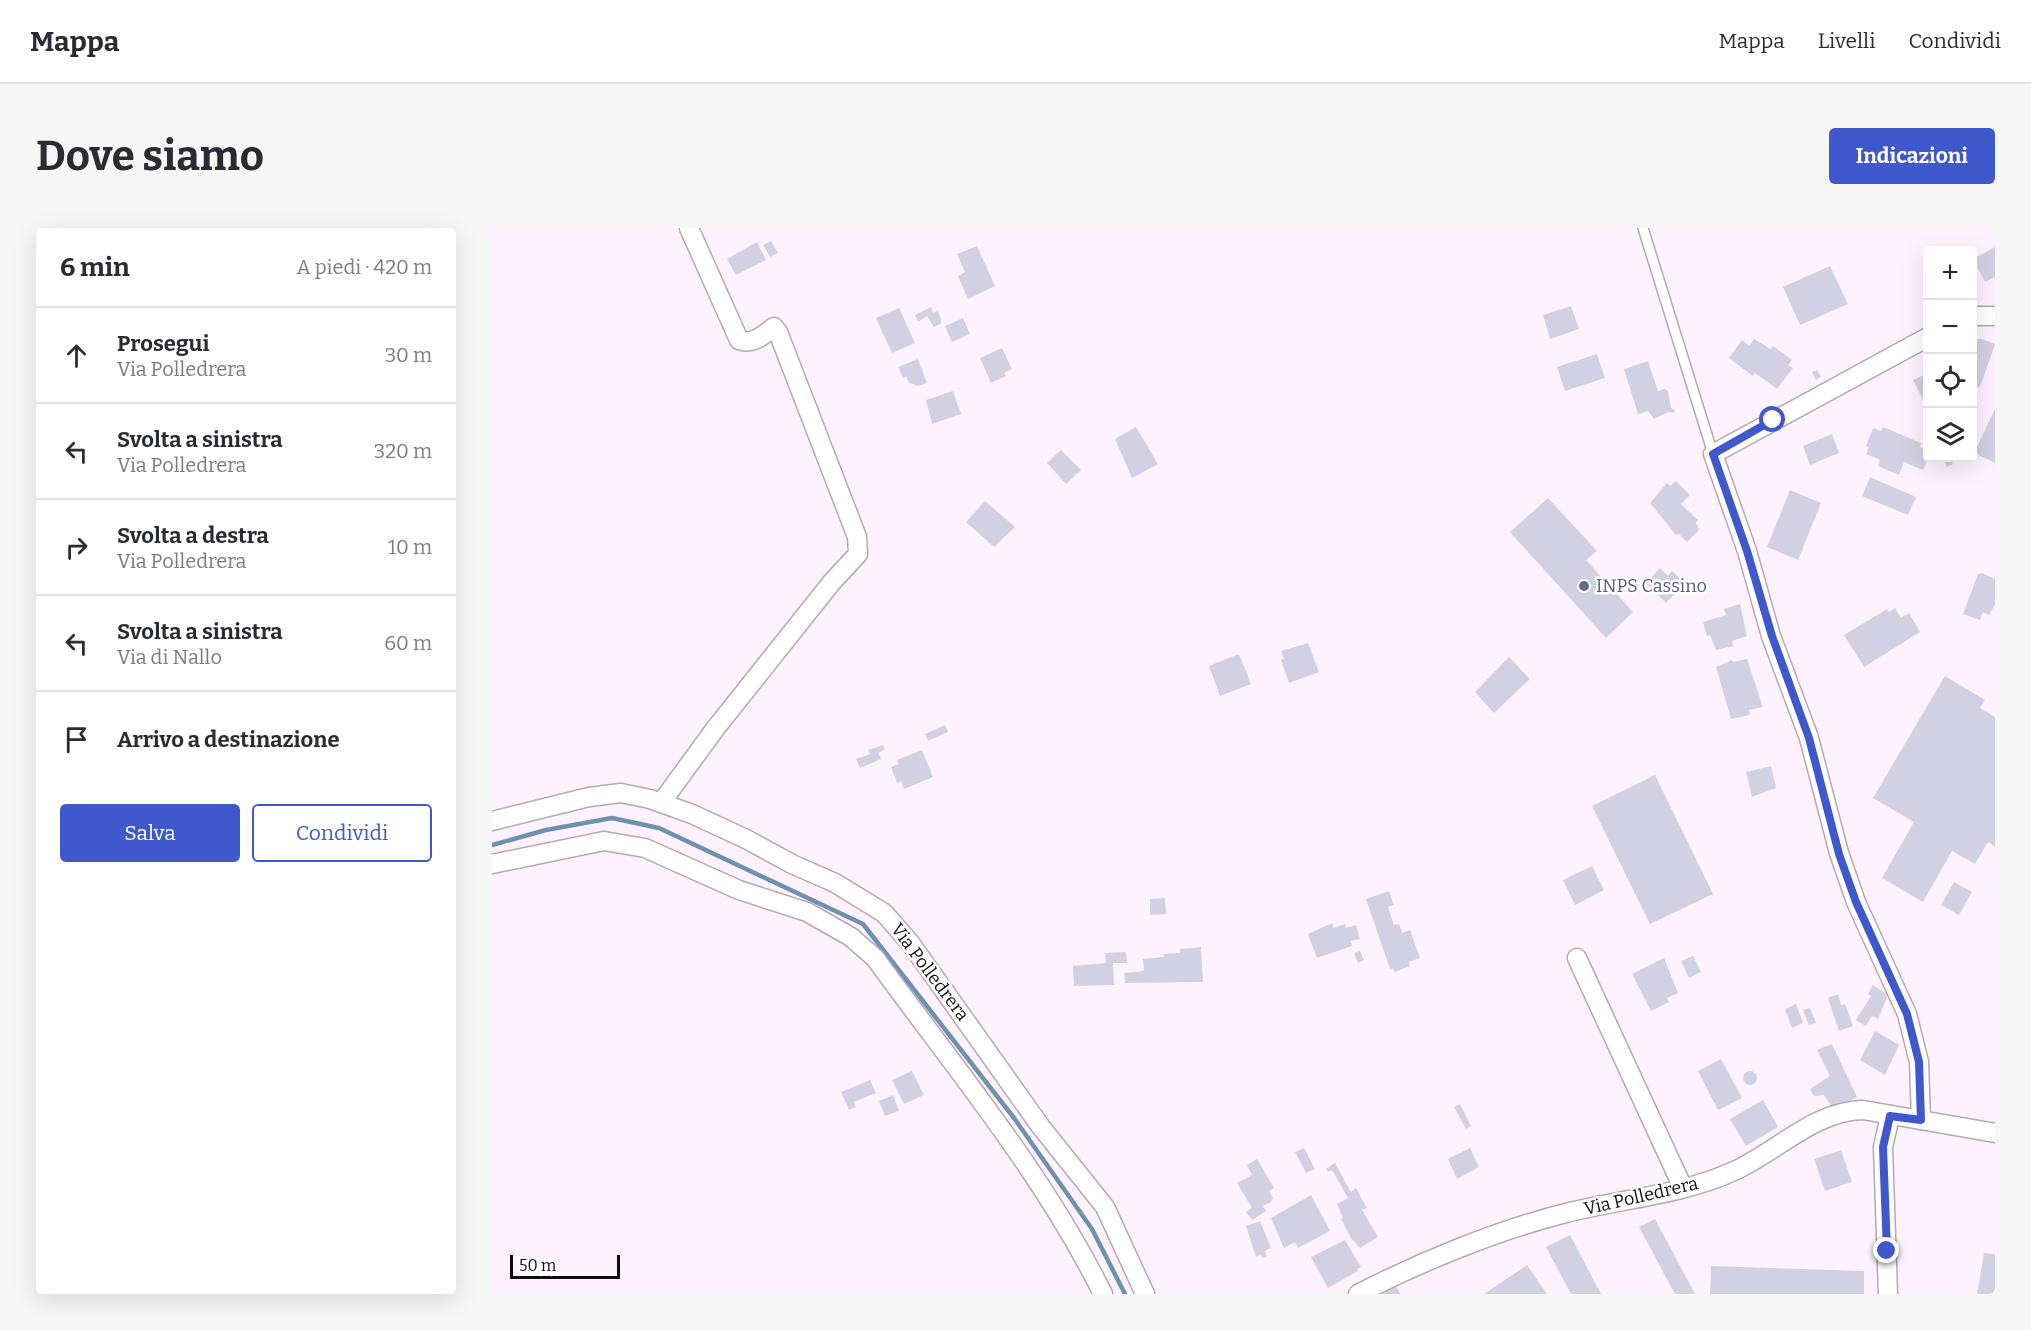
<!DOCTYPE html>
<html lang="it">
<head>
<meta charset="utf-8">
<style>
	:root { --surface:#fff; --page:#f7f7f7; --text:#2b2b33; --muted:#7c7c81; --line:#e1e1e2; --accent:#3f58cb }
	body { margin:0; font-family:Bitter,serif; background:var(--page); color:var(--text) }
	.controls { position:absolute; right:18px; top:18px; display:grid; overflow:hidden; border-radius:6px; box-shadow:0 6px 24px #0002 }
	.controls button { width:54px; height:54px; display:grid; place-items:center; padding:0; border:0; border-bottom:2px solid var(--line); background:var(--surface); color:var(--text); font:30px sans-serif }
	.scale { position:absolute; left:18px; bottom:15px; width:110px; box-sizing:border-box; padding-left:6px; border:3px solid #100b10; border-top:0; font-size:16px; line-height:21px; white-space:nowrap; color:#100b10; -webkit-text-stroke:4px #fff; paint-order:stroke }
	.stop { position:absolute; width:18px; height:18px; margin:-14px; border:4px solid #3f58cb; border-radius:50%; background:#fff }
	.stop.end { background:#3f58cb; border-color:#fff; box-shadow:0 2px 6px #0008 }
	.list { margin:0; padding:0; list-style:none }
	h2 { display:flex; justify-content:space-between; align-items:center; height:78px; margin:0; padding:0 24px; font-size:26px }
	h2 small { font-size:20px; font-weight:400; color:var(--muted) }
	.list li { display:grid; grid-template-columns:39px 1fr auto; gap:18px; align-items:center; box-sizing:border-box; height:96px; padding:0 24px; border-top:2px solid var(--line) }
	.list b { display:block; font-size:22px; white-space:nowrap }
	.list p { margin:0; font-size:20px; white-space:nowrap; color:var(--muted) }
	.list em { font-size:20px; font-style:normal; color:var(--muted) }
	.actions { display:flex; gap:12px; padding:18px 24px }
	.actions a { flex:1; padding:14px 0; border:2px solid var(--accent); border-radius:6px; text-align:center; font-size:21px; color:var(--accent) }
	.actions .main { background:var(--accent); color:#fff }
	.icon { flex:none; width:33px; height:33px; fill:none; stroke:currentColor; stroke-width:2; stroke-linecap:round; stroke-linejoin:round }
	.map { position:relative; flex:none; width:1503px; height:1066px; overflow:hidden; border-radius:6px }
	header { display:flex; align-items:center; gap:36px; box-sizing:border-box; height:84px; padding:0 30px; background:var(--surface); border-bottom:2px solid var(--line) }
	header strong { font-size:28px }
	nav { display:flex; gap:33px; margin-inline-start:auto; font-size:21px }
	.intro { display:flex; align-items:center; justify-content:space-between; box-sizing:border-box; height:144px; padding:0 36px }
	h1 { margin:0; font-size:42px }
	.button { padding:15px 27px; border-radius:6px; background:var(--accent); color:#fff; font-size:21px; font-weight:700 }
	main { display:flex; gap:36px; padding:0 36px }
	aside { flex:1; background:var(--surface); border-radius:6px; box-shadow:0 6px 24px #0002 }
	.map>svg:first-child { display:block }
</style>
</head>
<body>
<header>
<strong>Mappa</strong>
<nav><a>Mappa</a><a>Livelli</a><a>Condividi</a></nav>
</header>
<div class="intro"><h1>Dove siamo</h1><a class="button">Indicazioni</a></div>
<main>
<aside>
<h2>6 min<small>A piedi · 420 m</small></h2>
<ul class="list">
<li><svg class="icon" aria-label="ahead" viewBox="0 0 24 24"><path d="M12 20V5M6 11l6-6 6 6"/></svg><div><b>Prosegui</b><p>Via Polledrera</p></div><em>30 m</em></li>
<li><svg class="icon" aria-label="left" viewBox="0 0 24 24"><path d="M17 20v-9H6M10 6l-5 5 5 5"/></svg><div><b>Svolta a sinistra</b><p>Via Polledrera</p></div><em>320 m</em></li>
<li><svg class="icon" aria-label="right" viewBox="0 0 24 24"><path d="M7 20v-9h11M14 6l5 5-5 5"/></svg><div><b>Svolta a destra</b><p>Via Polledrera</p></div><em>10 m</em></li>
<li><svg class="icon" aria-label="left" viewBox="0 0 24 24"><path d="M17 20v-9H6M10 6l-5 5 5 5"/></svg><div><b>Svolta a sinistra</b><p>Via di Nallo</p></div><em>60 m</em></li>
<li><svg class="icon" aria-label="arrive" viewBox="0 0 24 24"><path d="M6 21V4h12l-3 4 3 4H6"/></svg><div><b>Arrivo a destinazione</b></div></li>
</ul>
<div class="actions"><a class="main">Salva</a><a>Condividi</a></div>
</aside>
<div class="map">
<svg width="1503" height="1066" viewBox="0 0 1503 1066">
	<rect width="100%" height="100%" fill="#fef2fe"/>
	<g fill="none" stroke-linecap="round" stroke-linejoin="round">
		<polyline stroke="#6e92ae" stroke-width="4.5" points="0,617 54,602 120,590 167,600 371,696 522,890 600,1001 633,1066"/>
	</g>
	<g fill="#d1d1e3">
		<polygon points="279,13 286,25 278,29 271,17"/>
		<polygon points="265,14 274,32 244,47 235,31"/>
		<polygon points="485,18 503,58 476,71 466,48 473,44 465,26"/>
		<polygon points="1503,19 1503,49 1493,54 1481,31"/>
		<polygon points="1338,38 1356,76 1308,97 1291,59"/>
		<polygon points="1079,78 1087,101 1058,111 1051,87"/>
		<polygon points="439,79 441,85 446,83 449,91 449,96 442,99 435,88 426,94 423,87"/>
		<polygon points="407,80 423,115 400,125 384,90"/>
		<polygon points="471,90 478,106 460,114 453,98"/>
		<polygon points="1262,111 1279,121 1281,118 1300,132 1296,137 1301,140 1285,161 1263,145 1261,148 1237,130 1250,112 1257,118"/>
		<polygon points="1480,111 1490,111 1503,116 1488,159 1480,159"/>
		<polygon points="510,120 520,141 512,145 514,148 499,155 488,130"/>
		<polygon points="1105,126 1113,150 1073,163 1065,139"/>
		<polygon points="426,131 435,155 426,158 417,155 414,148 411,150 406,139"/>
		<polygon points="1156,133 1166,163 1173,161 1176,163 1179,180 1183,182 1182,185 1176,184 1162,191 1156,183 1146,186 1132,141"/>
		<polygon points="1325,142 1329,149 1324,152 1320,144"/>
		<polygon points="1436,145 1436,181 1421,152"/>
		<polygon points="461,163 469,186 440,196 434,172"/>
		<polygon points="1503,181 1503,235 1482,225"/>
		<polygon points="644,199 666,236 640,250 623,211"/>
		<polygon points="1391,199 1429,215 1428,219 1435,222 1433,226 1436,230 1431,242 1412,234 1407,247 1386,238 1388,232 1374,226 1377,219 1374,218 1381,200 1389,203"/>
		<polygon points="1340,206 1347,225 1318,237 1311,218"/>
		<polygon points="569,222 589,242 574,256 555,235"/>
		<polygon points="1450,230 1458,230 1461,236 1455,239"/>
		<polygon points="1378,249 1424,269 1416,287 1370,268"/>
		<polygon points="1184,253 1198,267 1189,276 1206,292 1204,295 1207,302 1195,314 1187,306 1184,307 1158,275 1175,255 1178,258"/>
		<polygon points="1298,262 1329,275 1306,332 1275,319"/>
		<polygon points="1056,270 1105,323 1094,332 1141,384 1114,410 1018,304"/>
		<polygon points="493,273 523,299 502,319 474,294"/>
		<polygon points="1168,340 1176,348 1180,343 1193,355 1174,375 1154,355"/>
		<polygon points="1490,345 1503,351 1503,376 1497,387 1491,384 1488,392 1471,386 1486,346"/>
		<polygon points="1248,376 1255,408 1240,413 1241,418 1224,422 1218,407 1215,408 1211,394 1234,387 1232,381"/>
		<polygon points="1403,380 1409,390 1417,385 1428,404 1372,439 1352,407 1395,381 1397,384"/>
		<polygon points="816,415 827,444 797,455 789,432 792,431 789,423"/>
		<polygon points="747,426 759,456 728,468 717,438"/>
		<polygon points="1017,429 1038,451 1002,485 983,464"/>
		<polygon points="1255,431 1271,479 1257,482 1258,487 1239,491 1224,439 1240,432 1241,434"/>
		<polygon points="1453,448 1493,472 1488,480 1503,489 1503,619 1496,614 1483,636 1460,623 1431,674 1390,650 1422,594 1381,570"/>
		<polygon points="453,497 456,504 436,513 433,506"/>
		<polygon points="391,517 393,521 386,525 389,531 368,540 364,531 378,526 376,522"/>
		<polygon points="430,522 441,549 412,561 409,553 405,555 399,539 407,536 405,532"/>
		<polygon points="1279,538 1284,560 1260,569 1254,544"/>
		<polygon points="1163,547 1221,666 1158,696 1100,578"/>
		<polygon points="1100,638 1112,662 1083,677 1071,652"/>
		<polygon points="1462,654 1480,664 1467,687 1449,677"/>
		<polygon points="897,663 902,677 896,679 902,697 907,696 910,705 918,702 928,730 917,734 918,738 903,744 901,740 898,741 874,671"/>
		<polygon points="673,670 674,686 658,687 658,671"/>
		<polygon points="840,695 841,700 853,696 854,700 864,697 868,711 859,713 860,718 825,730 816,706"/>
		<polygon points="709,719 711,754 633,755 632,745 652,743 651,731 672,729 672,726 688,725 688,721"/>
		<polygon points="868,723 872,732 866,735 862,725"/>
		<polygon points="634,724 635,735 621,735 622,757 582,758 581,738 614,735 613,725"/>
		<polygon points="1201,728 1209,744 1197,750 1189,733"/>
		<polygon points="1172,730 1186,765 1175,770 1177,774 1159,783 1140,746"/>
		<polygon points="1381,757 1396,767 1386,791 1380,788 1374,798 1364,792 1379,768 1376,766"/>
		<polygon points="1346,766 1349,777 1353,776 1361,798 1347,803 1336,770"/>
		<polygon points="1304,776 1311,795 1300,800 1293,781"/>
		<polygon points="1318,780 1324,795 1317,797 1311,782"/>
		<polygon points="1383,803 1407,817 1393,847 1368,832"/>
		<polygon points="1340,816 1365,869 1341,881 1332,867 1322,868 1318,861 1338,848 1325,822"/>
		<polygon points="1229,831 1250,870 1226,882 1206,843"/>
		<circle cx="1258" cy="850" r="7"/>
		<polygon points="420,843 432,867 412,876 400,852"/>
		<polygon points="378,852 384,865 362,874 364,879 357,882 349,864"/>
		<polygon points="401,867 407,883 393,888 387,873"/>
		<polygon points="1271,872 1286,899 1254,918 1238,891"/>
		<polygon points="968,876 979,898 974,901 962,879"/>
		<polygon points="812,920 823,941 814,945 803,924"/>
		<polygon points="978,920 987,939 965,951 956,931"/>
		<polygon points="1349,922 1360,954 1333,963 1322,931"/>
		<polygon points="765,931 782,960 777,963 781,970 779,974 771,978 774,983 760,992 754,984 760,980 745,955 760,947 755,937"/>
		<polygon points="843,935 859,964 864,960 875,980 870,982 886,1009 868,1020 859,1010 849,991 851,990 845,976 856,970 840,942 836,944 834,941"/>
		<polygon points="819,967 838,1003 806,1020 803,1014 792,1020 779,990"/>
		<polygon points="1163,991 1203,1066 1183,1066 1147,999"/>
		<polygon points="768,993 779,1020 773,1023 775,1029 770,1030 769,1027 764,1029 754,998"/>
		<polygon points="1078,1007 1109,1066 1079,1066 1054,1019"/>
		<polygon points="853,1012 869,1039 865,1041 866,1043 836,1060 819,1029"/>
		<polygon points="1492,1025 1503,1026 1503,1066 1485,1066"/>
		<polygon points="1035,1037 1055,1066 992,1066"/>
		<polygon points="1219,1038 1372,1043 1372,1066 1218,1066"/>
		<polygon points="903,1055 908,1066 879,1066"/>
	</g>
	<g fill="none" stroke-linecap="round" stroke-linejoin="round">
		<g stroke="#b6a8b5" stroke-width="12">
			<polyline id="lane" points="1151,0 1221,226"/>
		</g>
		<g stroke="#b6a8b5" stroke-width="21">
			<g id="street">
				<polyline points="1480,88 1503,88"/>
				<path d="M169,575L223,501L340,354L366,326L365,309L286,104L282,99C270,108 261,117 247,112L197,0"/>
				<polyline points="0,593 97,569 129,565 158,571 200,586 254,611 300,636 343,655 392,685 419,716 549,899 613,979 653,1066"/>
				<path d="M0,636L112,613L153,620L247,662L315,684L359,709L383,730C462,839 551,945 611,1066"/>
				<polyline points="1085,730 1191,960"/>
				<polyline points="1429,892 1427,834 1415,786 1364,674 1347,625 1317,510 1279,408 1255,323 1221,226 1436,109"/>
				<path d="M866,1066C928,1034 1006,1002 1074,985C1129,971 1190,967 1242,943C1286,923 1322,883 1371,882L1503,905"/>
				<polyline points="1396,1066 1391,919 1398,888"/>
			</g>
		</g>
		<use href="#lane" stroke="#fff" stroke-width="9"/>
		<use href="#street" stroke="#fff" stroke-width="18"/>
	</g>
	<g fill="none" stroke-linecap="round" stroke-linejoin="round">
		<polyline stroke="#3f58cb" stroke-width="8" points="1281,192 1221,226 1255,323 1280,408 1317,510 1347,626 1364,674 1415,786 1427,834 1429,892 1398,888 1391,919 1395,1023"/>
	</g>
	<circle fill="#5c6f8a" stroke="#fff" stroke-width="2" cx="1092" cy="358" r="6"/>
	<g text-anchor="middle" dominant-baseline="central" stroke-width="5" stroke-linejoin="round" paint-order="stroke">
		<g font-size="18" fill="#4e5e75" stroke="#fff" text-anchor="start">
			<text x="1104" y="358">INPS Cassino</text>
		</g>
		<g font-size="18" fill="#100b10" stroke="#fff">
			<text transform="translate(438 744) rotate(53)">Via Polledrera</text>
			<text transform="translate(1149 968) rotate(-13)">Via Polledrera</text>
		</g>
	</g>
</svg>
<div class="controls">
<button>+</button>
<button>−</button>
<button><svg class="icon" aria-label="locate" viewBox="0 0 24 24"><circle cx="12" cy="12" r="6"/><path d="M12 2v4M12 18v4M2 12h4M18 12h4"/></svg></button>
<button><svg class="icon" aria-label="layers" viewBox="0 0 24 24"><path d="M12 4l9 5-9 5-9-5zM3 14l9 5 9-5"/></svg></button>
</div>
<div class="scale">50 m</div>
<div class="stop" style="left:1281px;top:192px"></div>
<div class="stop end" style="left:1395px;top:1023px"></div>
</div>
</main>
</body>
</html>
